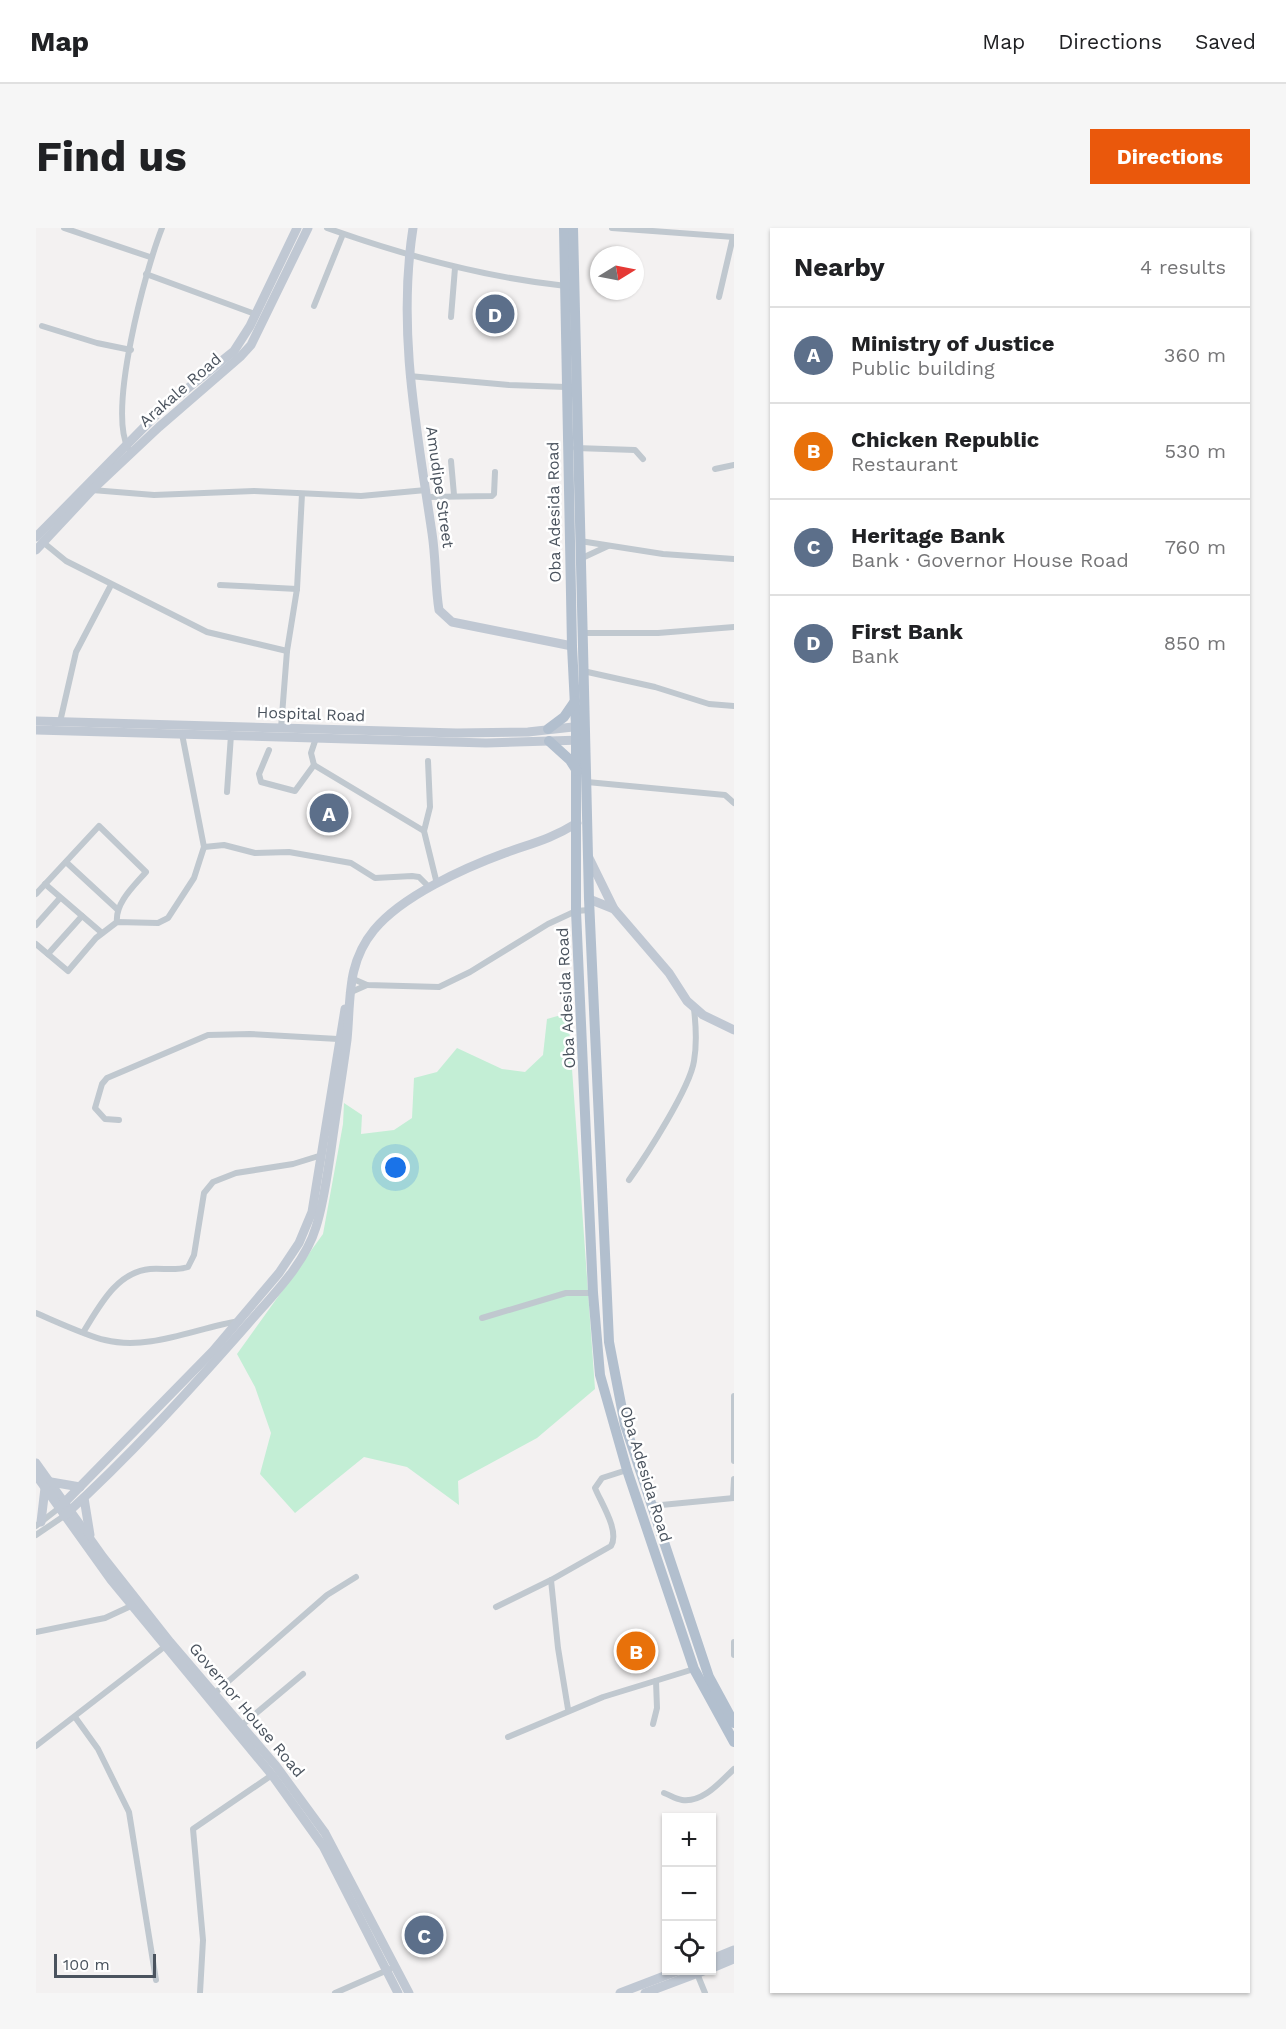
<!DOCTYPE html>
<html lang="en">
<head>
<meta charset="utf-8">
<style>
	:root { --surface:#fff; --page:#f6f6f6; --text:#202124; --muted:#757577; --line:#e0e0e0; --accent:#ea580c }
	body { margin:0; font-family:"Work Sans",sans-serif; background:var(--page); color:var(--text) }
	.controls { position:absolute; right:18px; bottom:18px; display:grid; overflow:hidden; border-radius:0px; box-shadow:0 2px 4px #0004 }
	.controls button { width:54px; height:54px; display:grid; place-items:center; padding:0; border:0; border-bottom:2px solid var(--line); background:var(--surface); color:var(--text); font:30px sans-serif }
	.compass { position:absolute; left:554px; top:18px; width:54px; height:54px; border-radius:50%; background:var(--surface); box-shadow:0 2px 4px #0004; rotate:80deg }
	.scale { position:absolute; left:18px; bottom:15px; width:102px; box-sizing:border-box; padding-left:6px; border:3px solid #4a535e; border-top:0; font-size:16px; line-height:21px; white-space:nowrap; color:#4a535e; -webkit-text-stroke:4px #fff; paint-order:stroke }
	.you { position:absolute; left:360px; top:940px; width:21px; height:21px; margin:-15px; border:4px solid #fff; border-radius:50%; background:#1a73e8; box-shadow:0 0 0 9px #1a73e833 }
	.badge { display:grid; place-items:center; width:39px; height:39px; border-radius:50%; background:var(--accent); color:#fff; font-size:20px; font-weight:700 }
	.pin { position:absolute; translate:-50% -50%; border:3px solid #fff; box-shadow:0 2px 6px #0006 }
	.list { margin:0; padding:0; list-style:none }
	h2 { display:flex; justify-content:space-between; align-items:center; height:78px; margin:0; padding:0 24px; font-size:26px }
	h2 small { font-size:20px; font-weight:400; color:var(--muted) }
	.list li { display:grid; grid-template-columns:39px 1fr auto; gap:18px; align-items:center; box-sizing:border-box; height:96px; padding:0 24px; border-top:2px solid var(--line) }
	.list b { display:block; font-size:22px; white-space:nowrap }
	.list p { margin:0; font-size:20px; white-space:nowrap; color:var(--muted) }
	.list em { font-size:20px; font-style:normal; color:var(--muted) }
	.icon { flex:none; width:33px; height:33px; fill:none; stroke:currentColor; stroke-width:2; stroke-linecap:round; stroke-linejoin:round }
	.map { position:relative; flex:none; width:698px; height:1765px; overflow:hidden; border-radius:0px }
	header { display:flex; align-items:center; gap:36px; box-sizing:border-box; height:84px; padding:0 30px; background:var(--surface); border-bottom:2px solid var(--line) }
	header strong { font-size:28px }
	nav { display:flex; gap:33px; margin-inline-start:auto; font-size:21px }
	.intro { display:flex; align-items:center; justify-content:space-between; box-sizing:border-box; height:144px; padding:0 36px }
	h1 { margin:0; font-size:42px }
	.button { padding:15px 27px; border-radius:0px; background:var(--accent); color:#fff; font-size:21px; font-weight:700 }
	main { display:flex; gap:36px; padding:0 36px }
	aside { flex:1; background:var(--surface); border-radius:0px; box-shadow:0 2px 4px #0004 }
	.map>svg:first-child { display:block }
</style>
</head>
<body>
<header>
<strong>Map</strong>
<nav><a>Map</a><a>Directions</a><a>Saved</a></nav>
</header>
<div class="intro"><h1>Find us</h1><a class="button">Directions</a></div>
<main>
<div class="map">
<svg width="698" height="1765" viewBox="0 0 698 1765">
	<rect width="100%" height="100%" fill="#f3f1f1"/>
	<polygon fill="#c3eed5" points="532,785 559,1161 501,1210 422,1253 423,1277 371,1239 328,1229 259,1285 224,1246 235,1205 219,1159 201,1126 287,1006 307,896 308,875 326,887 325,906 358,902 376,890 378,850 401,844 421,820 466,841 489,844 507,827 511,791"/>
	<g fill="none" stroke-linecap="round" stroke-linejoin="round">
		<g stroke="#c0c8cf" stroke-width="6">
			<polyline points="28,0 114,29"/>
			<path d="M291,0C369,28 447,49 530,58"/>
			<polyline points="576,0 698,9"/>
			<polyline points="110,46 219,86"/>
			<polyline points="683,69 697,9"/>
			<polyline points="278,78 307,6"/>
			<polyline points="415,89 419,40"/>
			<polyline points="6,98 61,115 95,122"/>
			<polyline points="373,148 473,157 530,159"/>
			<path d="M92,220C72,181 109,43 126,0"/>
			<polyline points="540,220 599,222 607,231"/>
			<polyline points="415,233 418,267"/>
			<polyline points="679,241 698,237"/>
			<polyline points="56,262 118,267 218,263 325,268 390,262"/>
			<polyline points="391,269 456,268 458,266 459,244"/>
			<polyline points="544,313 627,326 698,331"/>
			<polyline points="8,315 30,333 171,404 251,423"/>
			<polyline points="544,331 572,318"/>
			<polyline points="184,357 261,361"/>
			<polyline points="546,405 622,405 698,399"/>
			<polyline points="547,443 619,459 673,476 698,478"/>
			<polyline points="24,494 40,424 75,357"/>
			<polyline points="245,500 251,423 261,361 266,266"/>
			<polyline points="280,510 275,525 278,537 388,603 401,656"/>
			<polyline points="233,522 223,546 225,554 259,563 278,537"/>
			<polyline points="551,554 689,567 698,575"/>
			<polyline points="191,564 195,507"/>
			<polyline points="388,603 394,579 392,533"/>
			<polyline points="168,619 188,617 219,625 253,624 315,635 339,650 376,648 383,649 394,660"/>
			<polyline points="30,634 82,682"/>
			<polyline points="9,656 66,705"/>
			<path d="M0,666L63,598L110,644C98,658 79,675 81,694"/>
			<polyline points="0,697 24,670"/>
			<polyline points="0,716 32,743 60,710 81,694 122,695 132,690 158,650 168,619 146,506"/>
			<polyline points="12,726 46,688"/>
			<polyline points="315,750 331,757 403,759 434,744 512,696 540,683 553,682"/>
			<polyline points="313,765 331,757"/>
			<polyline points="83,892 69,891 59,880 66,856 71,850 172,807 214,806 302,811"/>
			<path d="M593,952C610,928 654,860 658,833C661,816 660,798 658,781"/>
			<path d="M0,1085C19,1093 51,1108 69,1112C113,1123 160,1100 203,1093"/>
			<polyline points="446,1090 530,1065 557,1065"/>
			<path d="M48,1103C64,1077 81,1044 114,1041C127,1040 140,1043 152,1039L158,1027L168,965L177,954L200,945L257,936L286,927"/>
			<polyline points="698,1168 698,1233"/>
			<polyline points="697,1270 698,1251"/>
			<polyline points="615,1278 698,1270"/>
			<polyline points="0,1298 23,1280"/>
			<polyline points="0,1307 28,1288"/>
			<polyline points="460,1379 515,1352"/>
			<polyline points="0,1404 69,1390 95,1378"/>
			<polyline points="698,1414 698,1427"/>
			<polyline points="179,1465 291,1367 320,1349"/>
			<path d="M532,1481L522,1420L515,1352L575,1318C584,1303 565,1275 559,1260L566,1250L591,1242"/>
			<polyline points="39,1489 62,1521 93,1584 120,1752"/>
			<polyline points="617,1496 621,1480 620,1453"/>
			<polyline points="206,1497 267,1446"/>
			<polyline points="472,1509 567,1469 658,1441"/>
			<polyline points="0,1518 132,1416"/>
			<path d="M628,1565C634,1567 639,1571 646,1572C667,1575 684,1554 698,1541"/>
			<polyline points="660,1743 669,1765"/>
			<polyline points="164,1765 167,1712 157,1601 236,1547"/>
			<polyline points="299,1765 354,1741"/>
		</g>
		<g stroke="#c0c8d3" stroke-width="9">
			<path d="M377,0C361,103 381,203 396,305C400,331 399,357 403,382L416,394L536,418"/>
			<polyline points="0,309 126,181 198,123 214,98 261,0"/>
			<polyline points="0,322 56,262 123,199 205,128 215,117 272,0"/>
			<polyline points="0,493 421,505 492,504 546,498"/>
			<polyline points="0,502 450,515 546,512"/>
			<polyline points="553,630 578,681 633,745 651,773 667,787 698,802"/>
			<polyline points="553,671 578,681"/>
			<polyline points="0,1235 67,1329 134,1414 240,1538 289,1605 373,1765"/>
			<polyline points="0,1247 75,1352 236,1547 287,1618 362,1765"/>
			<polyline points="15,1254 44,1259"/>
			<polyline points="48,1270 54,1307"/>
			<polyline points="27,1276 177,1123 243,1045 263,1015 276,984 309,781"/>
			<path d="M28,1288C93,1229 153,1163 211,1097C235,1069 269,1036 280,999C288,974 291,948 295,922C300,885 306,849 311,812C315,772 310,736 338,702C366,668 428,640 469,625C497,615 515,611 541,595"/>
			<polyline points="5,1294 9,1260"/>
			<polyline points="676,1731 698,1722"/>
			<polyline points="676,1740 698,1731"/>
			<polyline points="584,1765 644,1742"/>
			<polyline points="609,1765 670,1742"/>
		</g>
		<g stroke="#b2bfce" stroke-width="10">
			<polyline points="528,0 536,418 540,498 540,683 557,1065 564,1147 591,1242 658,1441 698,1514"/>
			<polyline points="537,0 553,671 573,1114 589,1197 673,1449 698,1495"/>
			<polyline points="512,501 528,489 539,473"/>
			<polyline points="513,513 534,532 541,543"/>
		</g>
	</g>
	<g text-anchor="middle" dominant-baseline="central" stroke-width="5" stroke-linejoin="round" paint-order="stroke">
		<g font-size="16" fill="#4a535e" stroke="#fff">
			<text transform="translate(144 162) rotate(-41)">Arakale Road</text>
			<text transform="translate(404 259) rotate(82)">Amudipe Street</text>
			<text transform="translate(518 284) rotate(-91)">Oba Adesida Road</text>
			<text transform="translate(275 486) rotate(2)">Hospital Road</text>
			<text transform="translate(530 770) rotate(-93)">Oba Adesida Road</text>
			<text transform="translate(610 1246) rotate(73)">Oba Adesida Road</text>
			<text transform="translate(211 1482) rotate(50)">Governor House Road</text>
		</g>
	</g>
</svg>
<div class="controls">
<button>+</button>
<button>−</button>
<button><svg class="icon" aria-label="locate" viewBox="0 0 24 24"><circle cx="12" cy="12" r="6"/><path d="M12 2v4M12 18v4M2 12h4M18 12h4"/></svg></button>
</div>
<svg class="compass" viewBox="-18 -18 36 36"><path d="M0-13l5 13h-10z" fill="#e53935"/><path d="M0 13l5-13h-10z" fill="#757577"/></svg>
<div class="scale">100 m</div>
<div class="you"></div>
<div class="pin badge" style="left:293px;top:585px;background:#5c6f8a">A</div>
<div class="pin badge" style="left:600px;top:1423px;background:#e8710a">B</div>
<div class="pin badge" style="left:388px;top:1707px;background:#5c6f8a">C</div>
<div class="pin badge" style="left:459px;top:86px;background:#5c6f8a">D</div>
</div>
<aside>
<h2>Nearby<small>4 results</small></h2>
<ul class="list">
<li><span class="badge" style="background:#5c6f8a">A</span><div><b>Ministry of Justice</b><p>Public building</p></div><em>360 m</em></li>
<li><span class="badge" style="background:#e8710a">B</span><div><b>Chicken Republic</b><p>Restaurant</p></div><em>530 m</em></li>
<li><span class="badge" style="background:#5c6f8a">C</span><div><b>Heritage Bank</b><p>Bank · Governor House Road</p></div><em>760 m</em></li>
<li><span class="badge" style="background:#5c6f8a">D</span><div><b>First Bank</b><p>Bank</p></div><em>850 m</em></li>
</ul>
</aside>
</main>
</body>
</html>
